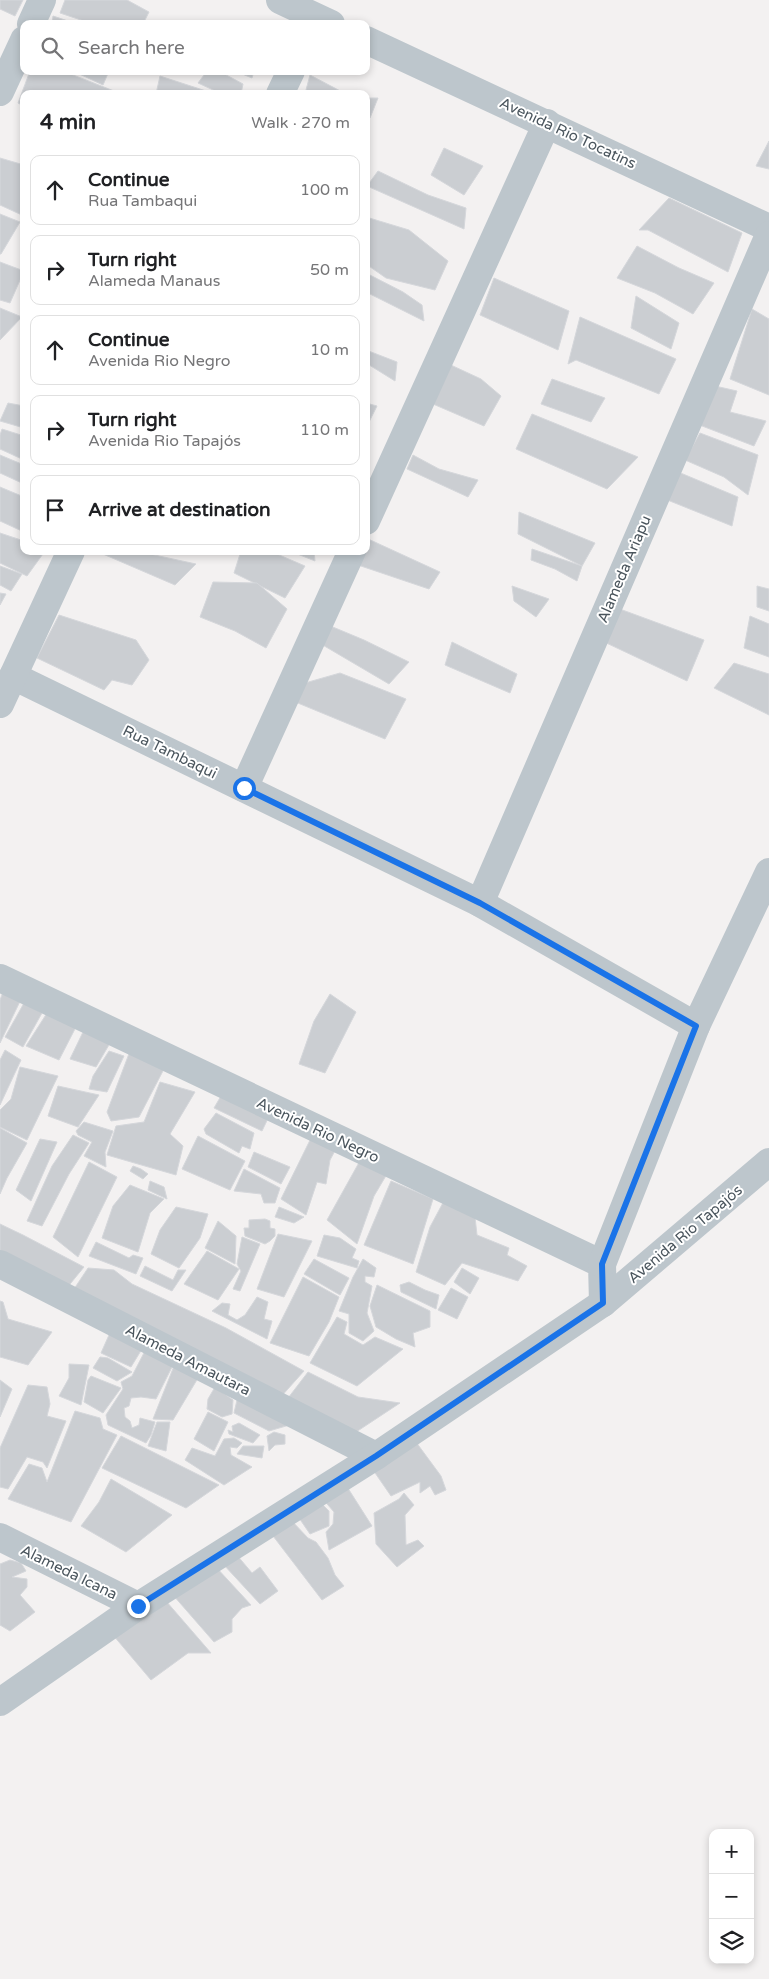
<!DOCTYPE html>
<html lang="en">
<head>
<meta charset="utf-8">
<style>
	:root { --surface:#fff; --page:#f6f6f6; --text:#202124; --muted:#757577; --line:#e0e0e0 }
	body { margin:0; font-family:"Varela Round",sans-serif; background:var(--page); color:var(--text) }
	.controls { position:absolute; right:15px; bottom:15px; display:grid; overflow:hidden; border-radius:10px; box-shadow:0 2px 8px #0003 }
	.controls button { width:45px; height:45px; display:grid; place-items:center; padding:0; border:0; border-bottom:1px solid var(--line); background:var(--surface); color:var(--text); font:25px sans-serif }
	.stop { position:absolute; width:15px; height:15px; margin:-11px; border:4px solid #1a73e8; border-radius:50%; background:#fff }
	.stop.end { background:#1a73e8; border-color:#fff; box-shadow:0 1px 5px #0008 }
	.list { margin:0; padding:0; list-style:none }
	h2 { display:flex; justify-content:space-between; align-items:center; height:65px; margin:0; padding:0 20px; font-size:21px }
	h2 small { font-size:16px; font-weight:400; color:var(--muted) }
	.list li { display:grid; grid-template-columns:32px 1fr auto; gap:15px; align-items:center; box-sizing:border-box; height:70px; margin:0 10px 10px; padding:0 10px; border:1px solid var(--line); border-radius:10px }
	.list b { display:block; font-size:19px; white-space:nowrap }
	.list p { margin:0; font-size:16px; white-space:nowrap; color:var(--muted) }
	.list em { font-size:16px; font-style:normal; color:var(--muted) }
	.icon { flex:none; width:28px; height:28px; fill:none; stroke:currentColor; stroke-width:2; stroke-linecap:round; stroke-linejoin:round }
	.map { position:relative; flex:none; width:769px; height:1979px; overflow:hidden }
	.search { position:absolute; background:var(--surface); box-shadow:0 2px 8px #0003; left:20px; top:20px; width:350px; height:55px; display:flex; align-items:center; gap:12px; box-sizing:border-box; padding:0 18px; border-radius:10px; color:var(--muted); font-size:19px }
	.panel { position:absolute; background:var(--surface); box-shadow:0 2px 8px #0003; left:20px; top:90px; width:350px; height:465px; border-radius:10px }
	.map>svg:first-child { display:block }
</style>
</head>
<body>
<div class="map">
<svg width="769" height="1979" viewBox="0 0 769 1979">
	<rect width="100%" height="100%" fill="#f3f1f1"/>
	<g fill="#cbced2" stroke="#d5d7db">
		<polygon points="0,0 23,0 15,16 0,9"/>
		<polygon points="65,0 127,0 149,12 143,24 93,24 60,13"/>
		<polygon points="53,16 77,24 52,24"/>
		<polygon points="30,71 63,71 114,91 114,94 24,94 24,106 18,103"/>
		<polygon points="73,71 109,71 103,85"/>
		<polygon points="207,71 219,71 243,84 241,94 222,94 198,83"/>
		<polygon points="235,71 254,71 252,78"/>
		<polygon points="310,75 346,94 315,94 306,90"/>
		<polygon points="160,76 206,91 203,94 156,94"/>
		<polygon points="366,98 378,98 370,118 366,117"/>
		<polygon points="769,141 769,169 756,166"/>
		<polygon points="444,148 483,166 464,195 431,175"/>
		<polygon points="0,158 24,165 24,216 0,205"/>
		<polygon points="378,171 428,195 466,208 464,229 367,186"/>
		<polygon points="669,198 742,233 728,272 648,230 639,230"/>
		<polygon points="0,214 20,222 1,254 0,254"/>
		<polygon points="366,217 409,230 448,261 435,290 386,278 366,264"/>
		<polygon points="637,246 679,268 714,283 693,314 655,293 617,278"/>
		<polygon points="24,248 24,265 21,263"/>
		<polygon points="0,262 24,271 10,303 0,300"/>
		<polygon points="366,273 403,292 422,305 424,321 366,292"/>
		<polygon points="494,278 569,311 558,350 480,315"/>
		<polygon points="636,296 679,323 671,349 631,328"/>
		<polygon points="0,308 22,317 0,340"/>
		<polygon points="752,309 769,319 769,395 730,379"/>
		<polygon points="580,317 676,359 659,394 576,360 568,364"/>
		<polygon points="366,350 397,362 395,381 366,363"/>
		<polygon points="440,360 481,379 501,396 484,426 433,404"/>
		<polygon points="552,379 605,398 591,422 541,404"/>
		<polygon points="715,386 737,391 730,412 766,421 754,446 697,424"/>
		<polygon points="8,403 24,406 24,428 0,421"/>
		<polygon points="366,403 377,406 366,428"/>
		<polygon points="532,414 638,457 607,489 516,449"/>
		<polygon points="2,429 24,436 24,460 0,449 0,435"/>
		<polygon points="700,433 758,455 748,495 724,477 685,460"/>
		<polygon points="0,455 24,465 24,484 0,473"/>
		<polygon points="413,455 439,469 478,480 468,497 407,469"/>
		<polygon points="671,469 738,497 732,526 660,497"/>
		<polygon points="0,487 24,497 24,532 0,521"/>
		<polygon points="519,512 595,543 582,566 518,534"/>
		<polygon points="0,533 24,541 24,551 45,551 27,576 0,563"/>
		<polygon points="366,538 440,572 429,589 355,564 360,551 366,551"/>
		<polygon points="532,549 582,566 577,581 555,569 531,560"/>
		<polygon points="96,551 136,551 196,564 175,585"/>
		<polygon points="241,551 270,551 305,566 285,598 234,573"/>
		<polygon points="290,551 314,551 315,561"/>
		<polygon points="0,566 22,574 11,591 0,585"/>
		<polygon points="213,582 257,583 287,609 266,648 235,631 200,617"/>
		<polygon points="512,586 549,599 536,617 514,601"/>
		<polygon points="757,586 769,589 769,611 757,607"/>
		<polygon points="0,593 6,594 0,605"/>
		<polygon points="617,608 704,640 687,681 600,640"/>
		<polygon points="59,615 136,640 149,660 132,685 112,680 104,690 37,658"/>
		<polygon points="750,616 769,624 769,657 744,648"/>
		<polygon points="328,625 364,640 409,662 389,684 321,644"/>
		<polygon points="452,642 517,674 510,693 445,665"/>
		<polygon points="734,663 769,674 769,715 714,688"/>
		<polygon points="340,673 406,699 385,739 293,701 305,683"/>
		<polygon points="6,984 25,991 0,1043 0,1000"/>
		<polygon points="330,994 356,1012 325,1073 299,1064 314,1021"/>
		<polygon points="24,1003 42,1013 23,1047 5,1037"/>
		<polygon points="47,1013 78,1023 59,1060 26,1046"/>
		<polygon points="84,1030 113,1038 96,1067 70,1059"/>
		<polygon points="5,1050 21,1060 0,1105 0,1060"/>
		<polygon points="109,1051 124,1056 107,1092 89,1089 93,1076"/>
		<polygon points="130,1051 165,1067 139,1117 111,1121 107,1112"/>
		<polygon points="20,1067 58,1076 27,1140 0,1127 0,1110 11,1099"/>
		<polygon points="160,1082 195,1092 170,1134 183,1146 176,1175 107,1155 116,1126 144,1122"/>
		<polygon points="58,1086 99,1095 78,1127 48,1116"/>
		<polygon points="221,1096 272,1110 262,1131 214,1108"/>
		<polygon points="216,1113 254,1133 250,1149 242,1146 239,1153 206,1134 204,1129"/>
		<polygon points="84,1122 113,1131 105,1152 106,1167 84,1156 92,1142 78,1135 76,1131"/>
		<polygon points="0,1128 27,1143 7,1178 0,1194"/>
		<polygon points="315,1130 337,1147 330,1160 326,1184 317,1182 306,1215 281,1199"/>
		<polygon points="73,1135 89,1143 69,1174 42,1226 27,1221 52,1166"/>
		<polygon points="198,1136 245,1161 230,1190 182,1169"/>
		<polygon points="40,1139 57,1142 31,1201 16,1190"/>
		<polygon points="254,1152 290,1167 281,1184 248,1167"/>
		<polygon points="361,1159 387,1174 374,1196 357,1244 327,1220"/>
		<polygon points="89,1162 117,1177 78,1257 53,1237"/>
		<polygon points="133,1166 141,1169 148,1174 143,1179 130,1171"/>
		<polygon points="244,1169 280,1188 275,1203 264,1203 261,1194 234,1191"/>
		<polygon points="150,1181 164,1187 167,1199 148,1190"/>
		<polygon points="391,1181 433,1199 413,1264 364,1245"/>
		<polygon points="130,1185 164,1199 150,1213 138,1252 102,1238 113,1206"/>
		<polygon points="445,1199 475,1217 477,1235 509,1248 507,1255 527,1266 518,1281 462,1263 445,1285 416,1272 430,1227"/>
		<polygon points="176,1207 208,1214 200,1238 179,1268 151,1254 160,1230"/>
		<polygon points="279,1207 304,1217 294,1223 275,1217"/>
		<polygon points="265,1219 270,1221 270,1228 275,1229 275,1236 270,1241 265,1244 245,1236 244,1228 249,1228 249,1220"/>
		<polygon points="218,1221 236,1236 235,1264 205,1248"/>
		<polygon points="0,1224 23,1235 84,1267 66,1289 0,1253"/>
		<polygon points="278,1234 312,1241 284,1297 257,1289"/>
		<polygon points="324,1235 340,1238 356,1249 352,1258 359,1261 357,1268 317,1256"/>
		<polygon points="242,1237 260,1244 240,1291 233,1289 241,1271 237,1264"/>
		<polygon points="96,1242 129,1258 133,1255 143,1258 136,1274 89,1256"/>
		<polygon points="207,1251 239,1269 218,1300 184,1284"/>
		<polygon points="314,1259 349,1278 340,1295 304,1274"/>
		<polygon points="363,1259 376,1268 374,1277 365,1276 365,1282 372,1286 367,1313 374,1331 363,1341 349,1333 349,1314 339,1311 353,1277"/>
		<polygon points="145,1266 173,1280 178,1270 186,1270 172,1291 140,1276"/>
		<polygon points="88,1268 114,1270 132,1284 226,1328 304,1371 279,1399 74,1289"/>
		<polygon points="462,1268 479,1278 470,1294 454,1282"/>
		<polygon points="303,1277 339,1297 329,1322 309,1356 270,1343"/>
		<polygon points="409,1282 425,1290 439,1295 436,1309 401,1292 400,1285"/>
		<polygon points="377,1285 430,1311 430,1327 413,1333 415,1347 396,1339 376,1327 370,1306"/>
		<polygon points="451,1288 468,1297 457,1319 438,1310"/>
		<polygon points="257,1297 268,1302 264,1319 272,1321 267,1339 212,1311 222,1303 230,1304 228,1315 237,1320 245,1315"/>
		<polygon points="0,1301 3,1302 8,1319 52,1332 28,1365 0,1357"/>
		<polygon points="337,1317 347,1322 344,1334 363,1345 375,1337 403,1349 357,1386 310,1363"/>
		<polygon points="113,1326 145,1344 131,1367 101,1353"/>
		<polygon points="147,1347 176,1359 156,1399 141,1397 131,1398 129,1406 124,1408 125,1417 130,1421 132,1428 139,1425 140,1418 155,1422 151,1435 146,1443 108,1425 106,1415 123,1389 121,1382 132,1376"/>
		<polygon points="100,1357 108,1358 132,1372 117,1381 93,1368"/>
		<polygon points="176,1361 201,1373 173,1420 153,1419"/>
		<polygon points="69,1364 89,1365 81,1405 59,1396 69,1378"/>
		<polygon points="308,1372 358,1397 400,1403 350,1436 285,1402"/>
		<polygon points="91,1376 121,1388 103,1413 84,1402 88,1380"/>
		<polygon points="0,1380 12,1389 0,1417"/>
		<polygon points="28,1385 47,1387 50,1404 47,1416 66,1421 47,1468 43,1462 27,1457 8,1489 0,1487 0,1448"/>
		<polygon points="215,1387 233,1400 232,1414 222,1417 207,1409 208,1399"/>
		<polygon points="237,1400 303,1421 269,1431 234,1413"/>
		<polygon points="75,1411 100,1418 103,1429 117,1435 71,1522 8,1499 29,1464 42,1468 47,1482"/>
		<polygon points="208,1412 228,1422 214,1451 194,1439"/>
		<polygon points="157,1422 170,1422 166,1451 148,1446"/>
		<polygon points="239,1423 260,1435 253,1443 229,1434 228,1430 233,1432 232,1426"/>
		<polygon points="274,1432 285,1435 285,1444 275,1445 269,1451 267,1436"/>
		<polygon points="121,1436 219,1485 186,1508 102,1468"/>
		<polygon points="234,1438 242,1443 237,1448 230,1447 231,1455 252,1467 224,1485 185,1460 192,1448 215,1456 224,1439"/>
		<polygon points="413,1438 441,1476 446,1490 435,1495 430,1486 420,1493 420,1482 391,1496 371,1467"/>
		<polygon points="243,1446 264,1446 262,1458 237,1454"/>
		<polygon points="111,1479 172,1515 126,1552 81,1526 99,1502"/>
		<polygon points="344,1482 372,1526 329,1550 326,1532 333,1524 334,1512 322,1498"/>
		<polygon points="404,1493 414,1505 405,1515 406,1545 418,1540 424,1546 397,1567 376,1544 374,1513 399,1499"/>
		<polygon points="320,1502 329,1511 329,1526 310,1534 297,1515"/>
		<polygon points="291,1520 308,1538 316,1542 328,1558 335,1575 344,1586 322,1600 270,1532"/>
		<polygon points="236,1554 252,1573 260,1567 278,1591 260,1604 223,1564"/>
		<polygon points="10,1560 21,1563 26,1571 12,1577 27,1579 27,1587 20,1595 35,1612 10,1631 0,1625 0,1564"/>
		<polygon points="215,1566 251,1605 242,1608 232,1619 232,1632 214,1642 173,1595"/>
		<polygon points="166,1601 211,1653 188,1653 151,1680 113,1635"/>
	</g>
	<g fill="none" stroke-linecap="round" stroke-linejoin="round">
		<g stroke="#bdc6cc" stroke-width="28">
			<polyline points="280,0 331,24"/>
			<polyline points="31,24 42,0"/>
			<polyline points="366,40 769,228"/>
			<polyline points="0,92 24,40"/>
			<polyline points="280,94 291,71"/>
			<polyline points="366,521 547,123"/>
			<polyline points="13,676 480,903 696,1026"/>
			<polyline points="0,704 71,551"/>
			<polyline points="244,788 352,551"/>
			<polyline points="480,903 769,235"/>
			<polyline points="0,978 602,1264 603,1303"/>
			<polyline points="0,1264 376,1456"/>
			<polyline points="602,1264 696,1026 769,872"/>
			<polyline points="0,1537 138,1606"/>
			<polyline points="0,1702 138,1606 376,1456 603,1303 769,1162"/>
		</g>
	</g>
	<g fill="none" stroke-linecap="round" stroke-linejoin="round">
		<polyline stroke="#1a73e8" stroke-width="6" points="138,1606 376,1456 603,1303 602,1264 696,1026 480,903 244,788"/>
	</g>
	<g text-anchor="middle" dominant-baseline="central" stroke-width="4" stroke-linejoin="round" paint-order="stroke">
		<g font-size="15" fill="#4a555d" stroke="#fff">
			<text transform="translate(568 133) rotate(25)">Avenida Rio Tocatins</text>
			<text transform="translate(624 569) rotate(-67)">Alameda Ariapu</text>
			<text transform="translate(170 752) rotate(26)">Rua Tambaqui</text>
			<text transform="translate(318 1130) rotate(25)">Avenida Rio Negro</text>
			<text transform="translate(685 1234) rotate(-40)">Avenida Rio Tapajós</text>
			<text transform="translate(188 1360) rotate(27)">Alameda Amautara</text>
			<text transform="translate(69 1572) rotate(26)">Alameda Icana</text>
		</g>
	</g>
</svg>
<div class="controls">
<button>+</button>
<button>−</button>
<button><svg class="icon" aria-label="layers" viewBox="0 0 24 24"><path d="M12 4l9 5-9 5-9-5zM3 14l9 5 9-5"/></svg></button>
</div>
<div class="stop" style="left:244px;top:788px"></div>
<div class="stop end" style="left:138px;top:1606px"></div>
<div class="search"><svg class="icon" aria-label="search" viewBox="0 0 24 24"><circle cx="10" cy="10" r="6"/><path d="M15 15l6 6"/></svg>Search here</div>
<section class="panel">
<h2>4 min<small>Walk · 270 m</small></h2>
<ul class="list">
<li><svg class="icon" aria-label="ahead" viewBox="0 0 24 24"><path d="M12 20V5M6 11l6-6 6 6"/></svg><div><b>Continue</b><p>Rua Tambaqui</p></div><em>100 m</em></li>
<li><svg class="icon" aria-label="right" viewBox="0 0 24 24"><path d="M7 20v-9h11M14 6l5 5-5 5"/></svg><div><b>Turn right</b><p>Alameda Manaus</p></div><em>50 m</em></li>
<li><svg class="icon" aria-label="ahead" viewBox="0 0 24 24"><path d="M12 20V5M6 11l6-6 6 6"/></svg><div><b>Continue</b><p>Avenida Rio Negro</p></div><em>10 m</em></li>
<li><svg class="icon" aria-label="right" viewBox="0 0 24 24"><path d="M7 20v-9h11M14 6l5 5-5 5"/></svg><div><b>Turn right</b><p>Avenida Rio Tapajós</p></div><em>110 m</em></li>
<li><svg class="icon" aria-label="arrive" viewBox="0 0 24 24"><path d="M6 21V4h12l-3 4 3 4H6"/></svg><div><b>Arrive at destination</b></div></li>
</ul>
</section>
</div>
</body>
</html>
